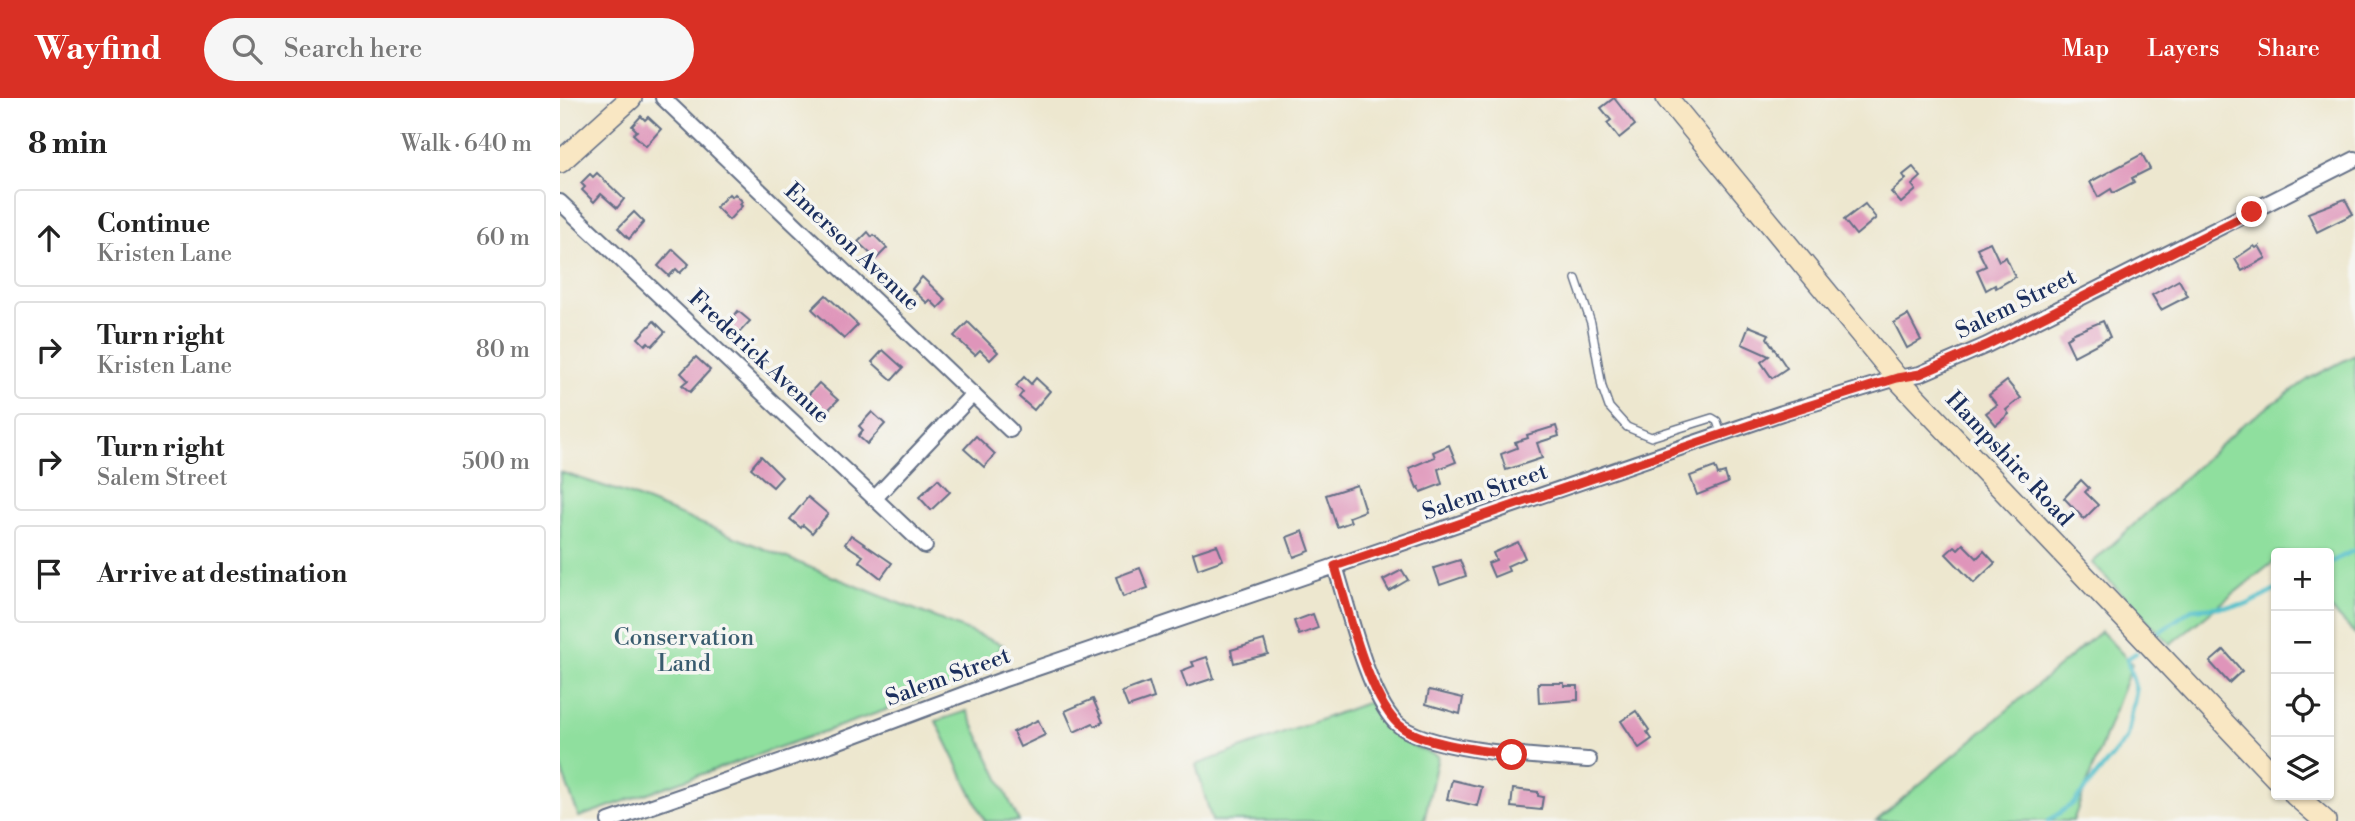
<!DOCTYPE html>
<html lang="en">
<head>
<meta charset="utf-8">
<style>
	:root { --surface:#fff; --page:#f6f6f6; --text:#222; --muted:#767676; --line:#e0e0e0; --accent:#d93025 }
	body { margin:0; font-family:"Libre Bodoni",serif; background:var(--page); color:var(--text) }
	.controls { position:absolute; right:21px; bottom:21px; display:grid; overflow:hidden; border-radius:7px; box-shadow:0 2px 5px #0004 }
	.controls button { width:63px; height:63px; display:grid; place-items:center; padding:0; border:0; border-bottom:2px solid var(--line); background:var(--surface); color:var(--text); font:35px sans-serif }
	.stop { position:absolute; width:21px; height:21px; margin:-16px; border:5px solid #d93025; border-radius:50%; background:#fff }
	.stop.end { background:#d93025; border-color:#fff; box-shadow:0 2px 7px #0008 }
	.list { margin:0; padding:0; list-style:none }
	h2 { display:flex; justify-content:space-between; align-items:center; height:91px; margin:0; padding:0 28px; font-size:30px }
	h2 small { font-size:23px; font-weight:400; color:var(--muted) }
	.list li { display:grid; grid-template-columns:46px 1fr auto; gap:21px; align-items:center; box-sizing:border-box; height:98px; margin:0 14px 14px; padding:0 14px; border:2px solid var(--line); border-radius:7px }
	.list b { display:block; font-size:26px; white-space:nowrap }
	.list p { margin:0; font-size:23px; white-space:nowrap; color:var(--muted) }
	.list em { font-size:23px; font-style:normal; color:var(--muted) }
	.icon { flex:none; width:38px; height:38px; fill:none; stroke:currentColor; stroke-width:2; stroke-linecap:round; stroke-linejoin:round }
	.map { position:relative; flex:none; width:1795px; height:723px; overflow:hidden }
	header { display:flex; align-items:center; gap:42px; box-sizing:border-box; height:98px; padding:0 35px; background:var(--accent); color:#fff }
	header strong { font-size:33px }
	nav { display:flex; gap:38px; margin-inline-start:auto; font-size:24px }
	.search { width:490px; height:63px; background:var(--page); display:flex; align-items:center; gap:18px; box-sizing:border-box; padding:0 24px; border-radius:38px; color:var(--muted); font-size:26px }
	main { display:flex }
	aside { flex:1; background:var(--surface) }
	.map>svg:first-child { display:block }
</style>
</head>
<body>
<header>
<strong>Wayfind</strong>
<div class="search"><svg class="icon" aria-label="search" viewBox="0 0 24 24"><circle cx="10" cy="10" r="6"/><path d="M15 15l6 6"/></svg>Search here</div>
<nav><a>Map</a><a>Layers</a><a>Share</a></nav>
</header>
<main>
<aside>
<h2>8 min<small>Walk · 640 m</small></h2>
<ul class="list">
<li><svg class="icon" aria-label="ahead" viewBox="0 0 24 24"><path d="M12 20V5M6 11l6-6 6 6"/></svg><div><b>Continue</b><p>Kristen Lane</p></div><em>60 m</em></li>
<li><svg class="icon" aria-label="right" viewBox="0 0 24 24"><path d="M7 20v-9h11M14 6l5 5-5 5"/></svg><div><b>Turn right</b><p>Kristen Lane</p></div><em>80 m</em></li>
<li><svg class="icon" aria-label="right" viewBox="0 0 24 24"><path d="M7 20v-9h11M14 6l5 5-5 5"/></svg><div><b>Turn right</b><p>Salem Street</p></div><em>500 m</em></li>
<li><svg class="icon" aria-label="arrive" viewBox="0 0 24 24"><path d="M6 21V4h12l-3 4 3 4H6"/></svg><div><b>Arrive at destination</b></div></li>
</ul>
</aside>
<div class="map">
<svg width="1795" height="723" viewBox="0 0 1795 723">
	<rect width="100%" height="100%" fill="#f6f6f2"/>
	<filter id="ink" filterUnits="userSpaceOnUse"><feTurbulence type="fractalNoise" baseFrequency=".0143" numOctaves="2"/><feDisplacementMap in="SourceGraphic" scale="14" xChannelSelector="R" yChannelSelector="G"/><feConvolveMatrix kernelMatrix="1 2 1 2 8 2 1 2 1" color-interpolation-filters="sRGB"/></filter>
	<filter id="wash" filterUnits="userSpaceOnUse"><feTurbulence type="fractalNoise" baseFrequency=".00686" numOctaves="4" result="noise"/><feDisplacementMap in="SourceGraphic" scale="28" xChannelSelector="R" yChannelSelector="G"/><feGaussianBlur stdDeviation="1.57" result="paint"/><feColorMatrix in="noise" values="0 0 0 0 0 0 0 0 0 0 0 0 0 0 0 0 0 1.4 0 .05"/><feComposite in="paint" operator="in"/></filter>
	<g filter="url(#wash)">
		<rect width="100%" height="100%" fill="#ede7cf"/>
		<g fill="#8fdf9e" stroke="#55877e" stroke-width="2">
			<polygon points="1795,257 1795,536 1769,509 1769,455 1716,455 1716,462 1610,546 1532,465 1681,328 1750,280"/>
			<polygon points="0,374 68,396 443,547 415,581 19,719 0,668"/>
			<polygon points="1541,533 1572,566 1513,723 1316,723"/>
			<path d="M809,604C826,637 844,646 878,658L864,723H652L636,667Z"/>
			<polygon points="407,613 459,723 425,723 376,623"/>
		</g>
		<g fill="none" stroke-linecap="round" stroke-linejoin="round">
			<g stroke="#53c0cb" stroke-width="4.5">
				<polyline points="1769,465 1795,452"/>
				<polyline points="1599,534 1632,511 1686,507 1716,492"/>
				<polyline points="1488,723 1514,705 1567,640 1576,593 1567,561 1576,555"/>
			</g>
		</g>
		<g id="blocks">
			<g fill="#df95ba">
				<polygon points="1054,0 1075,27 1059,40 1047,25 1051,22 1041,10"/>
				<polygon points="81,18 85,22 88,19 101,31 86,48 73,36 77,33 72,28"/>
				<polygon points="1582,56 1590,71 1572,80 1574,84 1553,95 1551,91 1538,99 1530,84"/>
				<polygon points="1353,69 1361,79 1352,87 1356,92 1341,105 1331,94 1346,81 1343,77"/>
				<polygon points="37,75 64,101 57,110 41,96 34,104 22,92 25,89 21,85 30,76 33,79"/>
				<polygon points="169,96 172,99 175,96 182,103 180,106 182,108 169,122 156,109"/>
				<polygon points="1785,101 1793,116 1757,134 1748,115"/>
				<polygon points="1305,106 1316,120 1296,137 1284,122"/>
				<polygon points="74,114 84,124 69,141 58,130"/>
				<polygon points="308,134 312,139 314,137 327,150 316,161 298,144"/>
				<polygon points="1430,144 1439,163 1446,159 1455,179 1436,190 1435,187 1426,192 1417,172 1426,168 1417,150"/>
				<polygon points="1694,148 1696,150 1699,148 1706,160 1682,173 1675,161"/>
				<polygon points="113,151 129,166 120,175 116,171 109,178 98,168"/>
				<polygon points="362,179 386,202 378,210 370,202 367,205 352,191"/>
				<polygon points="1619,182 1628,198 1601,212 1592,197"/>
				<polygon points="266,197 298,227 284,241 252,211"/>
				<polygon points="178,213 190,223 177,237 166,228"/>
				<polygon points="1348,217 1361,242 1347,250 1334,225"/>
				<polygon points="94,223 105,234 92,248 88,244 85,247 78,240"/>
				<polygon points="1543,223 1550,239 1514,258 1506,241 1512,238 1511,236"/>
				<polygon points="408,224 438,254 430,262 420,252 415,257 394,238"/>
				<polygon points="1189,228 1209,236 1207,240 1227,270 1212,280 1201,264 1209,258 1182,246"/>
				<polygon points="323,252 343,270 332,282 312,264"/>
				<polygon points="136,259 150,272 130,294 122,287 128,282 121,275"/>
				<polygon points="464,279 471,286 476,280 490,293 474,312 459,299 463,294 456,288"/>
				<polygon points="1447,283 1461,300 1446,312 1449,316 1436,327 1426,315 1437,307 1429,297"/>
				<polygon points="259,285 278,302 266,314 248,297"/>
				<polygon points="312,314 325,326 307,346 298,338 303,332 299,328"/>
				<polygon points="996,328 999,338 977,345 982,360 946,372 941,356 957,350 955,344 968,340 967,337"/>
				<polygon points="416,338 435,356 424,369 404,351"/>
				<polygon points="889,347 896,364 878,371 882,386 861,394 859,389 857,390 849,370 875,359 873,354"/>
				<polygon points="201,358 222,379 213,389 191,370"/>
				<polygon points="1155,369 1158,377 1165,375 1168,385 1137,397 1130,378"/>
				<polygon points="378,381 390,394 371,412 359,399"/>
				<polygon points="1521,382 1529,390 1525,394 1538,407 1524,421 1504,400"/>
				<polygon points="797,387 805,413 789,419 791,424 777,429 766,397"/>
				<polygon points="248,399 268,416 252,435 243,427 241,430 230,421"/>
				<polygon points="743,433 750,453 734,459 727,439"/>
				<polygon points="291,437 332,465 321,480 299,463 303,458 285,446"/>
				<polygon points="958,444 965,460 947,468 949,473 934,479 928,465 936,462 933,455"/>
				<polygon points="1403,446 1417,460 1424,453 1435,465 1414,485 1386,456 1395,448 1398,451"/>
				<polygon points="657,447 663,462 638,471 633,455"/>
				<polygon points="900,462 906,478 880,487 874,470"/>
				<polygon points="580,470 588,490 563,499 556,479"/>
				<polygon points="842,472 848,482 829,493 823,482"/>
				<polygon points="753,516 758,530 739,537 734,523"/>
				<polygon points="704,542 708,556 674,565 671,552"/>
				<polygon points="1664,552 1682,573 1669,585 1650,564"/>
				<polygon points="647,559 654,580 627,589 621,573 634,568 632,564"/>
				<polygon points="589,584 594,600 568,609 562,594"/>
				<polygon points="978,585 1004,585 1004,588 1018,588 1018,602 979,605"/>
				<polygon points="869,592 903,600 900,616 866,606"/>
				<polygon points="533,601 543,624 535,628 533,625 514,634 505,613"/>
				<polygon points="1076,613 1089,632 1087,634 1092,641 1079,650 1061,623"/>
				<polygon points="478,622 485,637 460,649 453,634"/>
				<polygon points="892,682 922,689 917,708 887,701"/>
				<polygon points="953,691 978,694 978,698 983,699 981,712 951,709"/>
			</g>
		</g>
	</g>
	<g filter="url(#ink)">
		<use href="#blocks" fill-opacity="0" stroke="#646f86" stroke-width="2"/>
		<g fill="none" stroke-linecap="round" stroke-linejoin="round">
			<g stroke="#646f86" stroke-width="10">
				<polyline id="lane" points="1016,181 1031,225 1042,289 1049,309 1067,329 1091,339 1152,320 1157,323 1161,335"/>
			</g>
			<g stroke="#646f86" stroke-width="18">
				<g id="street">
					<polyline points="103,0 450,332"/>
					<polyline points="0,104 365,448"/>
					<polyline points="315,400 413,296"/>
					<path d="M775,468C788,509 807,594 835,624C865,654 985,659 1029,662"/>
					<polyline points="49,723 271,646 442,582 1222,315 1337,280 1360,276 1427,247 1795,61"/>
				</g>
			</g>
			<g stroke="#646f86" stroke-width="24">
				<g id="secondary">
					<polyline points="1107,0 1337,280 1716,680"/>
					<polyline points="0,64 71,0"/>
					<polyline points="1735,697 1765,723"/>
				</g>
			</g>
			<use href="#lane" stroke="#fff" stroke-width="7"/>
			<use href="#street" stroke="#fff" stroke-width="14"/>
			<use href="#secondary" stroke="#f9e7c3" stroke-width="21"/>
		</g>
	</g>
	<g fill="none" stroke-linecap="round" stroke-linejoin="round" filter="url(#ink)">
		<path stroke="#d93025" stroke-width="9" d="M952,657C921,652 868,647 843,630C810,608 787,508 775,468L1222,316L1337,280L1360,276L1427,247L1692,114"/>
	</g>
	<g text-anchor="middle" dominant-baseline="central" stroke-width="7" stroke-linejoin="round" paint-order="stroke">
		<g font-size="23" fill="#1b2f5e" stroke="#f6f6f2">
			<text transform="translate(292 149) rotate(43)">Emerson Avenue</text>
			<text transform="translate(1456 206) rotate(-26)">Salem Street</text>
			<text transform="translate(199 259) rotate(43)">Frederick Avenue</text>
			<text transform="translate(1449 361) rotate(47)">Hampshire Road</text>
			<text transform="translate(925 394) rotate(-19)">Salem Street</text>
			<text transform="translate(388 579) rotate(-20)">Salem Street</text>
		</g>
		<g font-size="23" fill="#385b6e" stroke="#f6f6f2">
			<text x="124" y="540">Conservation<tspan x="124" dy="26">Land</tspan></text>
		</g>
	</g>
</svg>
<div class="controls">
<button>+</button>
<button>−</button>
<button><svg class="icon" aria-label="locate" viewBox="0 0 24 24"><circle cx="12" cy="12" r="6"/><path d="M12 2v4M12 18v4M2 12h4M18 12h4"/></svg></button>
<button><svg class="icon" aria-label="layers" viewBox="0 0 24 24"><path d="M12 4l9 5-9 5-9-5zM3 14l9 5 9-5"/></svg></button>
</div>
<div class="stop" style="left:952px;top:657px"></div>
<div class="stop end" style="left:1692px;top:114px"></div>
</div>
</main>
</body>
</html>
